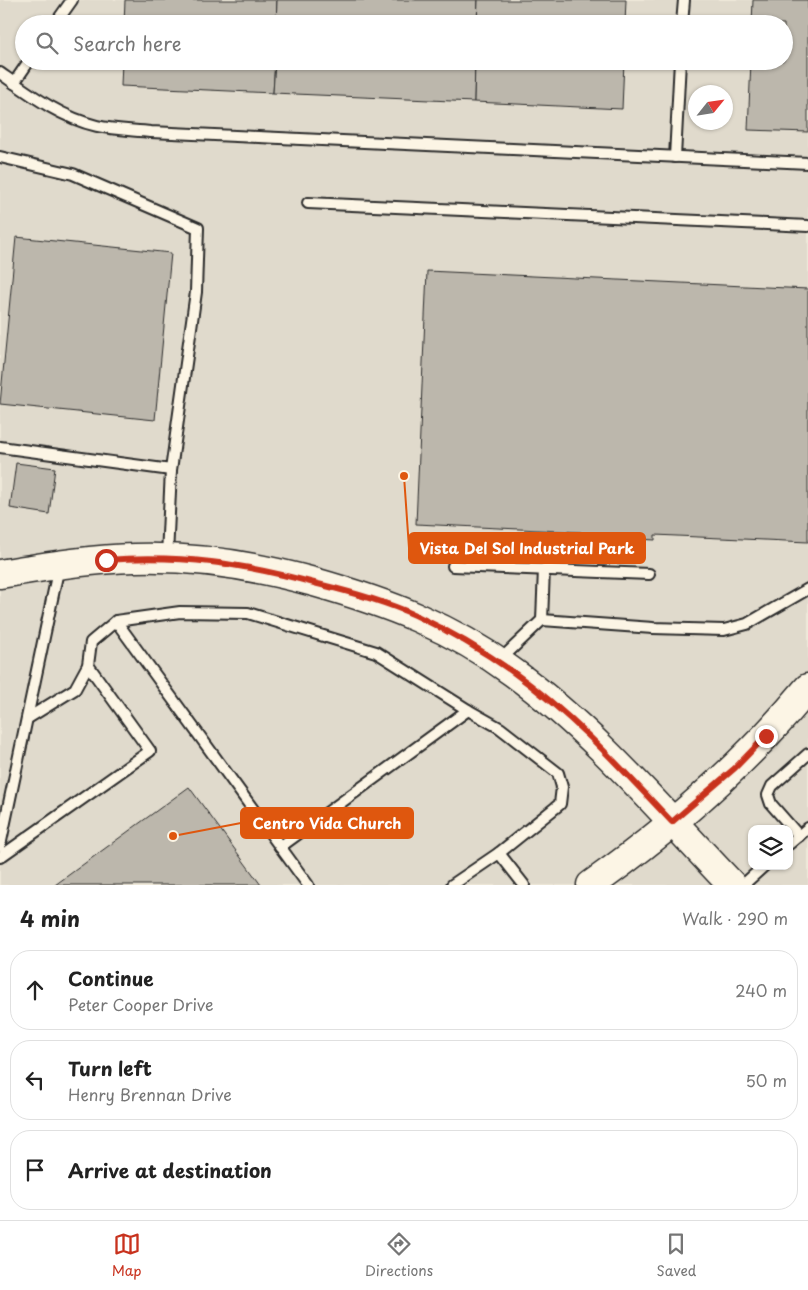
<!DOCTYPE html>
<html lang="en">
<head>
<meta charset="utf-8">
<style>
	:root { --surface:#fff; --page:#f6f6f6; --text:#222; --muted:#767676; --line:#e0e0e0; --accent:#c8321e }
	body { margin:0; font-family:"Playpen Sans",sans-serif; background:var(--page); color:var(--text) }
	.controls { position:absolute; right:15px; bottom:15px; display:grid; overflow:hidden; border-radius:10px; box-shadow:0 1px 4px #0004 }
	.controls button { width:45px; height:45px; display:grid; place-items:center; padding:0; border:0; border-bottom:1px solid var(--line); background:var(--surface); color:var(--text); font:25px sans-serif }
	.compass { position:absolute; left:688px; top:85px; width:45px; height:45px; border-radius:50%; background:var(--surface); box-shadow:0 1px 4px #0004; rotate:60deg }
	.stop { position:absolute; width:15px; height:15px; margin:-11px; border:4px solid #c8321e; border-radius:50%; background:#fff }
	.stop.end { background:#c8321e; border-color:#fff; box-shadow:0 1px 5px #0008 }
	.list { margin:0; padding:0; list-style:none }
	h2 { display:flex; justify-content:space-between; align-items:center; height:65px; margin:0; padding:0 20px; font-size:21px }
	h2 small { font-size:16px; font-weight:400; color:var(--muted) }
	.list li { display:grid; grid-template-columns:32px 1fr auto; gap:15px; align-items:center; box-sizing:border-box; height:80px; margin:0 10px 10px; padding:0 10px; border:1px solid var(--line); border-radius:20px }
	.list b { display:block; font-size:19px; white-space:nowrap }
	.list p { margin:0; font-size:16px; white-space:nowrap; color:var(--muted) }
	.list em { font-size:16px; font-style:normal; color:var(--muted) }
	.icon { flex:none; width:28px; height:28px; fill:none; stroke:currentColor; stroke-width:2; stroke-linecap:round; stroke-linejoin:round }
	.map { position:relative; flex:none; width:808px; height:885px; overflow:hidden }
	.search { position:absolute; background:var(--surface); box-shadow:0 1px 4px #0004; left:15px; right:15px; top:15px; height:55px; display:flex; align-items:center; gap:12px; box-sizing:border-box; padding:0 18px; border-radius:28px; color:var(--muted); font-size:19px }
	.sheet { height:335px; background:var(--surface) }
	nav { display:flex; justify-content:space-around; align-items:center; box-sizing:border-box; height:70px; border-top:1px solid var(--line); background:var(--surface); font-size:14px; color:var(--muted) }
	nav a { display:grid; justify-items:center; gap:2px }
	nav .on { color:var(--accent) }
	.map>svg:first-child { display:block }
</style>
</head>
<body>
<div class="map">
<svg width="808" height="885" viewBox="0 0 808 885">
	<rect width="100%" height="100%" fill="#efe9da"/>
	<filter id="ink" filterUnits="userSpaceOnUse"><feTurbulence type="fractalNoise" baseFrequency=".02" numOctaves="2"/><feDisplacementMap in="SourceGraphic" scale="10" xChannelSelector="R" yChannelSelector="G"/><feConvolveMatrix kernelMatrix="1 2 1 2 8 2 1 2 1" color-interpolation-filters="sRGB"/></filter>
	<g filter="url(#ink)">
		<path fill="#e0dacc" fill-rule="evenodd" d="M0,0H808V885H0ZM24,24H784V61H24ZM696,92H726V122H696ZM752,829H789V866H752Z"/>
		<g fill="#bcb7ac" stroke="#2b2b2b">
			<polygon points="125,0 277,0 276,24 124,24"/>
			<polygon points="277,0 478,0 477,24 276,24"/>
			<polygon points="478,0 626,0 625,24 477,24"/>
			<polygon points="753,0 808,0 808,132 748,130 751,61 784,61 784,24 752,24"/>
			<polygon points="122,61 275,61 273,93 121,86"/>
			<polygon points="275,61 475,61 474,102 273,93"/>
			<polygon points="475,61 624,61 622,109 474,102"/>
			<polygon points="16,237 171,253 155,420 0,404"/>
			<polygon points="427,271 808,289 808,542 655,535 655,540 639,539 638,544 597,542 597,538 580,537 581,532 416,524"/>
			<polygon points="16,463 55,468 49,514 10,508"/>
			<polygon points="189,787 261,885 55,885"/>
		</g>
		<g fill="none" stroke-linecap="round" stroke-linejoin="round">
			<g stroke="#2b2b2b" stroke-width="14">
				<g id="lane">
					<polyline points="55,24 72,0"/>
					<polyline points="682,24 684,0"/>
					<path d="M0,73C31,95 60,117 97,126C115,130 134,130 151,132L808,163"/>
					<polyline points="14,83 29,61"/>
					<polyline points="0,157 73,174 198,228 196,292 171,470 0,447"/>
					<polyline points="675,157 680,61"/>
					<polyline points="308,203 808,226"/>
					<polyline points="167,556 171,470"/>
					<polyline points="453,566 649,574"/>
					<polyline points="542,620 653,628 724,630 747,624 808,589"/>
					<polyline points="116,621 308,885"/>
					<polyline points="498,662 542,620 544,569"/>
					<polyline points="28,718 75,689 88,665 91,642 116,621 180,612 248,613 376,652 468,710 500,728 558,773 562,787 560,804 499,853"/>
					<polyline points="799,836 771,804 768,795 772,786 808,754"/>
					<polyline points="789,844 808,828"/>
					<polyline points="0,846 59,566"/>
					<polyline points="280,847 468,710"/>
					<polyline points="0,857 150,751 88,665"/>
					<polyline points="452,885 499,853 524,885"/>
					<polyline points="743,885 764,866"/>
				</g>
			</g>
			<g stroke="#2b2b2b" stroke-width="31">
				<g id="secondary">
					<path d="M0,574C44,567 90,559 135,558C196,556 256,566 314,582C388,603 452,627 514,673C596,733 662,812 732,885"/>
					<path d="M591,885C671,828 746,763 808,688"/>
				</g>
			</g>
			<use href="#lane" stroke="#fcf5e5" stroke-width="10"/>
			<use href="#secondary" stroke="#fcf5e5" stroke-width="28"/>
		</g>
	</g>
	<g fill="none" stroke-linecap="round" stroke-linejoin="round" filter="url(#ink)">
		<path stroke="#c8321e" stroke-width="6" d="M106,560C182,554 245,564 318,584C351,592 384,601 415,615C449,631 482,650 513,672C573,715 622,769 672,822L735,768L766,736"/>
	</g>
	<path fill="none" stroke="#df570e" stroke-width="2" d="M404 476L409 548M173 836L241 823"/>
	<g fill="#df570e" stroke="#fcf5e5" stroke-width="2">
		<circle cx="404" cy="476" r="5"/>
		<circle cx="173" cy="836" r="5"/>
	</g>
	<g fill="#df570e" stroke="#df570e" stroke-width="2">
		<rect x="409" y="533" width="236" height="30" rx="5"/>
		<rect x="241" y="808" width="172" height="30" rx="5"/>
	</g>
	<g font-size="15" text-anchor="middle" font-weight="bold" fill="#fff">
		<text x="527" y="554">Vista Del Sol Industrial Park</text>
		<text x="327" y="829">Centro Vida Church</text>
	</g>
</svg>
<div class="controls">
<button><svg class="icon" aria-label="layers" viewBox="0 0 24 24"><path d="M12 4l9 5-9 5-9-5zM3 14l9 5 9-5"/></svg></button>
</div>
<svg class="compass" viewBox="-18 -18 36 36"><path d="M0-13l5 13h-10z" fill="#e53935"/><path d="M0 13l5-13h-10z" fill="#767676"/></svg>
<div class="stop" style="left:106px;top:560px"></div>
<div class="stop end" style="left:766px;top:736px"></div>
<div class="search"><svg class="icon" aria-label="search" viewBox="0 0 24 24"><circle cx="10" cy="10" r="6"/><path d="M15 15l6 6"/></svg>Search here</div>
</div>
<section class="sheet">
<h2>4 min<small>Walk · 290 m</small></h2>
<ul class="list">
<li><svg class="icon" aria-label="ahead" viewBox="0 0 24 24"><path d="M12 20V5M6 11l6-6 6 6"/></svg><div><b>Continue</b><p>Peter Cooper Drive</p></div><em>240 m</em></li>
<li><svg class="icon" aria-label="left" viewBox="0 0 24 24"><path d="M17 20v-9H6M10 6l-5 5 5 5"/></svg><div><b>Turn left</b><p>Henry Brennan Drive</p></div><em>50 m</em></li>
<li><svg class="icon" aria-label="arrive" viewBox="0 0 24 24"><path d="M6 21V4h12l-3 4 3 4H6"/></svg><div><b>Arrive at destination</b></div></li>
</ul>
</section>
<nav>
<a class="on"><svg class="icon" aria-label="map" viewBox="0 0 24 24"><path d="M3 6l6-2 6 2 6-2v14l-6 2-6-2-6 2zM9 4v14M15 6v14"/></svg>Map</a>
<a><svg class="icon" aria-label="directions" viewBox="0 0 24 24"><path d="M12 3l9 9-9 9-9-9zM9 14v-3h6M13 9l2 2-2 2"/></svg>Directions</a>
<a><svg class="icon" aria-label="saved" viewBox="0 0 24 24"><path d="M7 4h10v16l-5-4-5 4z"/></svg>Saved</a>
</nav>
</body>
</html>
